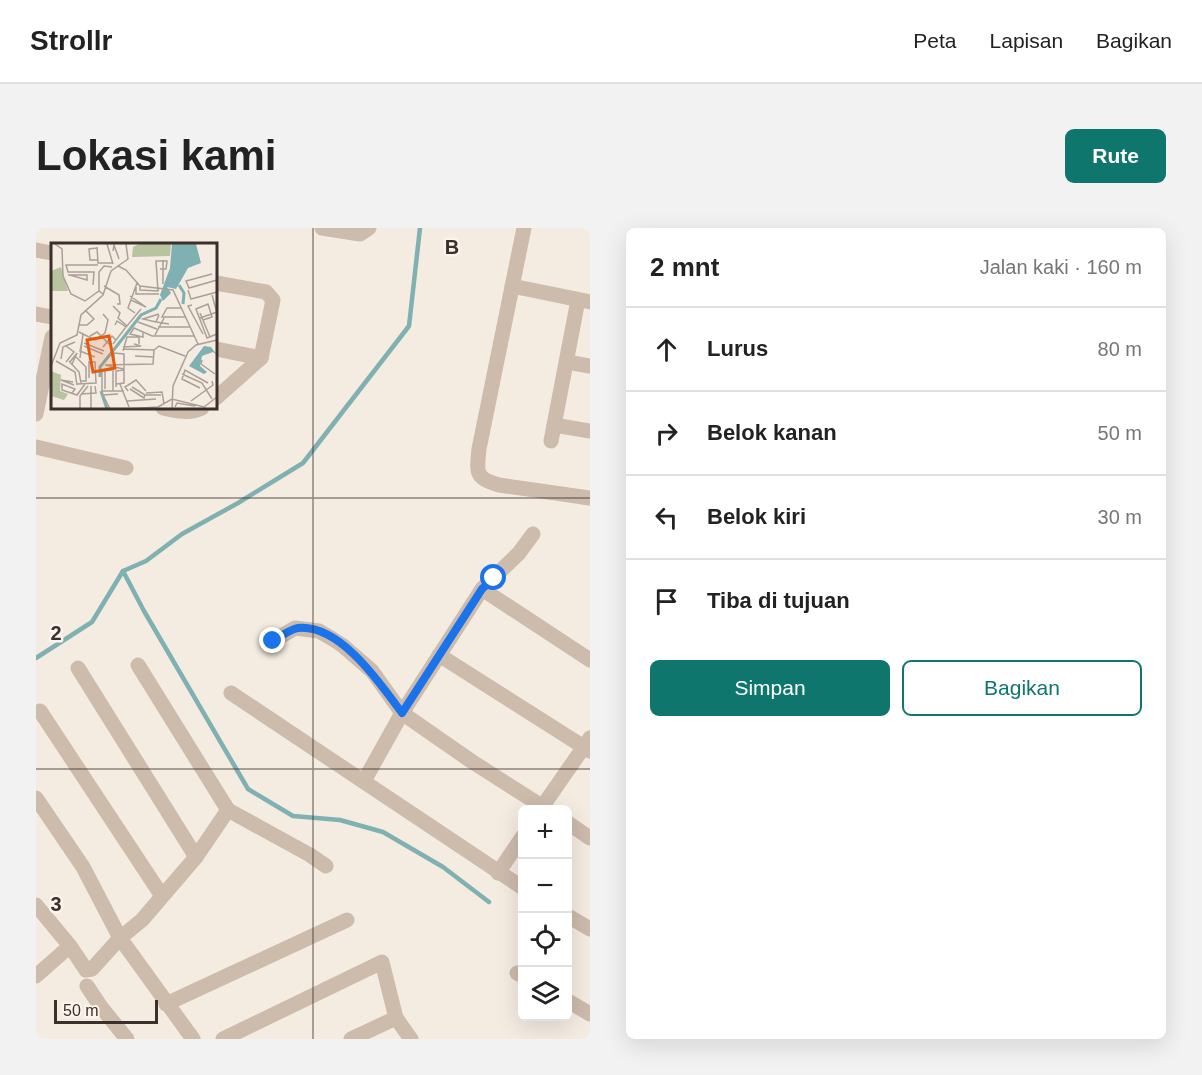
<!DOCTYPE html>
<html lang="id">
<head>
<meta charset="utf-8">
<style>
	:root { --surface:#fff; --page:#f2f2f2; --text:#222; --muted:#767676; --line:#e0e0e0; --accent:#0f766e }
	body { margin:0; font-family:Arial,sans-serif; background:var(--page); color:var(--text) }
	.controls { position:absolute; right:18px; bottom:18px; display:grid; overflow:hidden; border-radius:9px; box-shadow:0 6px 24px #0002 }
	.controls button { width:54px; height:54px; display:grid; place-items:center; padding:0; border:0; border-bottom:2px solid var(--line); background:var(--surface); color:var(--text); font:30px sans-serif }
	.scale { position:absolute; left:18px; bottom:15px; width:104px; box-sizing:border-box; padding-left:6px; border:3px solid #3b302b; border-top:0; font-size:16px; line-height:21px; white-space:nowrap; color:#3b302b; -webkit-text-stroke:4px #fbf5ee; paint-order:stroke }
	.stop { position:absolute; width:18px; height:18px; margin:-14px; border:4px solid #1a73e8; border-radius:50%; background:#fff }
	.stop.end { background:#1a73e8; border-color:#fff; box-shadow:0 2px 6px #0008 }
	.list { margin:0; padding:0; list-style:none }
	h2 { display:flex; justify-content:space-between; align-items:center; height:78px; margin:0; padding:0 24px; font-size:26px }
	h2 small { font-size:20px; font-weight:400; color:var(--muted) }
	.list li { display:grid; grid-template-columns:39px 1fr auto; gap:18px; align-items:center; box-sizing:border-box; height:84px; padding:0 24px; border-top:2px solid var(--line) }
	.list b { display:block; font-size:22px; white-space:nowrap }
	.list em { font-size:20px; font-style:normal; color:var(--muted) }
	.actions { display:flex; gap:12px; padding:18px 24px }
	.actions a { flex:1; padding:14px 0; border:2px solid var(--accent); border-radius:9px; text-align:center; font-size:21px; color:var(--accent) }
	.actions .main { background:var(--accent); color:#fff }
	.icon { flex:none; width:33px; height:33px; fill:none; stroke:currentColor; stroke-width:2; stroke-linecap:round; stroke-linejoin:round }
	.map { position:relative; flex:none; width:554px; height:811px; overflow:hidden; border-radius:9px }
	header { display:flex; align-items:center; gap:36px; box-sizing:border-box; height:84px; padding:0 30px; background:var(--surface); border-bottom:2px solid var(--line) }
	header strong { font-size:28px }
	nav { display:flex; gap:33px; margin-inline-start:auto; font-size:21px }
	.intro { display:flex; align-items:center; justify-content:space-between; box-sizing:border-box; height:144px; padding:0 36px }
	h1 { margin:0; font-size:42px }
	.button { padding:15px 27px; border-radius:9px; background:var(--accent); color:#fff; font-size:21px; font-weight:700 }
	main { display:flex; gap:36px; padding:0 36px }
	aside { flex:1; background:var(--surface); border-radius:9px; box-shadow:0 6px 24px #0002 }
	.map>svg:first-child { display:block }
</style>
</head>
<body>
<header>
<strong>Strollr</strong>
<nav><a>Peta</a><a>Lapisan</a><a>Bagikan</a></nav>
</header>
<div class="intro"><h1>Lokasi kami</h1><a class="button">Rute</a></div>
<main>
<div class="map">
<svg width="554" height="811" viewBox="0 0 554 811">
	<rect width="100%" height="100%" fill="#f4ebe1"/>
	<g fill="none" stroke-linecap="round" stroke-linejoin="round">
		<g stroke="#7fb0b2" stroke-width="4.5">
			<polyline points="87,343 108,383 212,561 257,588 304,592 347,604 407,639 453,674"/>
			<polyline points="0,430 56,394 87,343 110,333 146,306 202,275 267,235 373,98 384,0"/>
		</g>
		<g stroke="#cdbbac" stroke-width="15">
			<polyline points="286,0 324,6 333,0"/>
			<path d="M488,0L443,221C441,244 438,250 463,257L554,270"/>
			<polyline points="0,22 16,25"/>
			<polyline points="180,55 230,64 237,72 225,130 180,170"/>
			<polyline points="476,58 554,74"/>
			<polyline points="0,86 16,89"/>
			<polyline points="180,121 225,130"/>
			<polyline points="531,134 554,138"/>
			<path d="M127,180C140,183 154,186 166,180"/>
			<polyline points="0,186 16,109"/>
			<polyline points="518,197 554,203"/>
			<polyline points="515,213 542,72"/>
			<polyline points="0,219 90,240"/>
			<polyline points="446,361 554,432"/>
			<polyline points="237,413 259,400 283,403 295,410 306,417 336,443 366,485 435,533 512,582"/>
			<polyline points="403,427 554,523"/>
			<polyline points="102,437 192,582 274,627 290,638"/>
			<polyline points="42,440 160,629"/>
			<polyline points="195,465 487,660"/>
			<polyline points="4,483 126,668"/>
			<polyline points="328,553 366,485 446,361 483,325 497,306"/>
			<polyline points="0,570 47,639 84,710 157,811"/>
			<polyline points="504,582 554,510"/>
			<polyline points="532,595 554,610"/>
			<polyline points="462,645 487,608"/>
			<polyline points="0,677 34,718 50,742 56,741 84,710 106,692 160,629 192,582"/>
			<polyline points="532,688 554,701"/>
			<polyline points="481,745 487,748"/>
			<polyline points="0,748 34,718"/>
			<polyline points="51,758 65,779 91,811"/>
			<polyline points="532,773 554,786"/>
			<polyline points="130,776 311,692"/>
			<polyline points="187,811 346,734 360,790"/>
			<polyline points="315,811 360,790 375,811"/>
		</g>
	</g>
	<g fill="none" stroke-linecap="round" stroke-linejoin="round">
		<path stroke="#1a73e8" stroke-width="8" d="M237,413C244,409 254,401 262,400C304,396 344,455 366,485L446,361L458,350"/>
	</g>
	<path fill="none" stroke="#3b302b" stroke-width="1.5" stroke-opacity="0.55" d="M277,0V811M0,270H554M0,541H554"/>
	<g transform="translate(15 15)">
		<rect width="166" height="166" fill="#f4ebe1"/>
		<path d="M88,1H120L119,13L81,14L82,4ZM10,24L17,48H0V28ZM0,128L10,132L9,148L17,151L13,157L0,153Z" fill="#b8c4a0"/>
		<path d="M121,1H145L150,20L137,25L125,46L116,44L120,50L112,58L109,52L119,25ZM153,103L160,104L166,112L162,109L151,113L149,123L156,129L153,131L138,123Z" fill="#7fb0b2"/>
		<path fill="none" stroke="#7fb0b2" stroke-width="3" d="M128,42L133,50L132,61M65,104L90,72L105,65L110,56M49,134V124L65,104M50,148L56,166"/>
		<path fill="none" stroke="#aaa098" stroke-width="1.5" d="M4,1L11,6L12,33L20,51L34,58L48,48L52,51M56,1L62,21M46,4L47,20H62M46,5L38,6L39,17H47M62,8L63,2L68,16M67,23L75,27L89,43L122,47L147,101M161,31L135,38L138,45L166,37M17,32H36V37L19,32M112,41V17M42,42L43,29H17L15,22H47M53,43L68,52L69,61H66M89,43V47L107,48L105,18H116L115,26H109M85,44V51H108M137,47L140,56L166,49M48,48V29L53,23L61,24M161,52L166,70M79,53L95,64L80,57M141,62L137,63L152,91M62,63L69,70L67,75L76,83L90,66M131,65H116L111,74H135M84,70L77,65L86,40M149,70L159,94M108,72L105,79L118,81M149,75L166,69M152,77L161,74L157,61L145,66L156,95L166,91M87,79L106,86M105,79L92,76L108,71M28,82H36L43,76L34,67M107,84H139M28,89L44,97L54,90L57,77L52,71M92,89V94L79,91L83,85L101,93H143M104,92L113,75M39,93L46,89L61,104M31,98L29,108L44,114M33,100L53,108M62,101L75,84L66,78L64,82M33,103L52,111M52,104L61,93L65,97M72,104L90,103L83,101M72,106L103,107L108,103L134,113M72,108L76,94H88V101M84,113L103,114M25,114L35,124V138H30M29,115L32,91M10,116L12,104L24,99M151,117L150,121L164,131M5,118L24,129L26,142M18,118L28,129L30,140M15,119L23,109L15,103M19,119L26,110L21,121M54,122L102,121L103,107M54,122L73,126V119M0,123L9,100L26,92L30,72L52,52L60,28L77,16L75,1M63,125V110L73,111V119M54,127V146M61,127L51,128V148H73M62,127V148M131,131L151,140L161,156M22,139L10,137L23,142M26,141L45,140L44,119H38V135M69,141L78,164M65,144V128L73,127V140L65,141M81,144L94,152H110M149,145L131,136L134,127L157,140M79,146L93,155L94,152M77,148L74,144L85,137L95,148M21,150L24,146L11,141V147L26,152L34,141M95,150L111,149L113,161M30,151L45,150L44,143M76,158L105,156M140,158L162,142L161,138M124,164L126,160L144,163M29,166V153L37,143M40,166V143M59,166L52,152L67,151M75,166L107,164L121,156L153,164L166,154M121,166L122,143L137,109L145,102L166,97"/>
		<path fill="#e8590c" fill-opacity="0.15" stroke="#e8590c" stroke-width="3" d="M58,93L64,125L42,129L36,97Z"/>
		<rect width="166" height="166" fill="none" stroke="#3b302b" stroke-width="3"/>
	</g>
	<g font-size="20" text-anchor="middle" font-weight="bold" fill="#3b302b" stroke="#fbf5ee" stroke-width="5" stroke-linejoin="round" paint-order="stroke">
		<text x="416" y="26">B</text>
		<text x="20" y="412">2</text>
		<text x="20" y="683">3</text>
	</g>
</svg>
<div class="controls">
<button>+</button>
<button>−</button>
<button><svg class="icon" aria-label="locate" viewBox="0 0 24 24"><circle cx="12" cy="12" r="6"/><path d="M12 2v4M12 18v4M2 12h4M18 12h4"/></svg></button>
<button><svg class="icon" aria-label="layers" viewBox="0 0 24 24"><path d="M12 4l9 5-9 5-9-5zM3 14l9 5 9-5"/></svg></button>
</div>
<div class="scale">50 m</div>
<div class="stop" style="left:458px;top:350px"></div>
<div class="stop end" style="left:237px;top:413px"></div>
</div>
<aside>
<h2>2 mnt<small>Jalan kaki · 160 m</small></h2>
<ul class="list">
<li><svg class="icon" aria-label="ahead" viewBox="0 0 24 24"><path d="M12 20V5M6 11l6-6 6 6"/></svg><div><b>Lurus</b></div><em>80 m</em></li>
<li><svg class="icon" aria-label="right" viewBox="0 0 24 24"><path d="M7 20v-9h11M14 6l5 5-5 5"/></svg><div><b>Belok kanan</b></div><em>50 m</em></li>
<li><svg class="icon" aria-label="left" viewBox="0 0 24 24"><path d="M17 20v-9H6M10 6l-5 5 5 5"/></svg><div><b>Belok kiri</b></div><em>30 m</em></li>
<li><svg class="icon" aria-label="arrive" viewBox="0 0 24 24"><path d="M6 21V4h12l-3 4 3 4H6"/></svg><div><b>Tiba di tujuan</b></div></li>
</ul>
<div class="actions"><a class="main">Simpan</a><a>Bagikan</a></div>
</aside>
</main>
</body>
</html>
